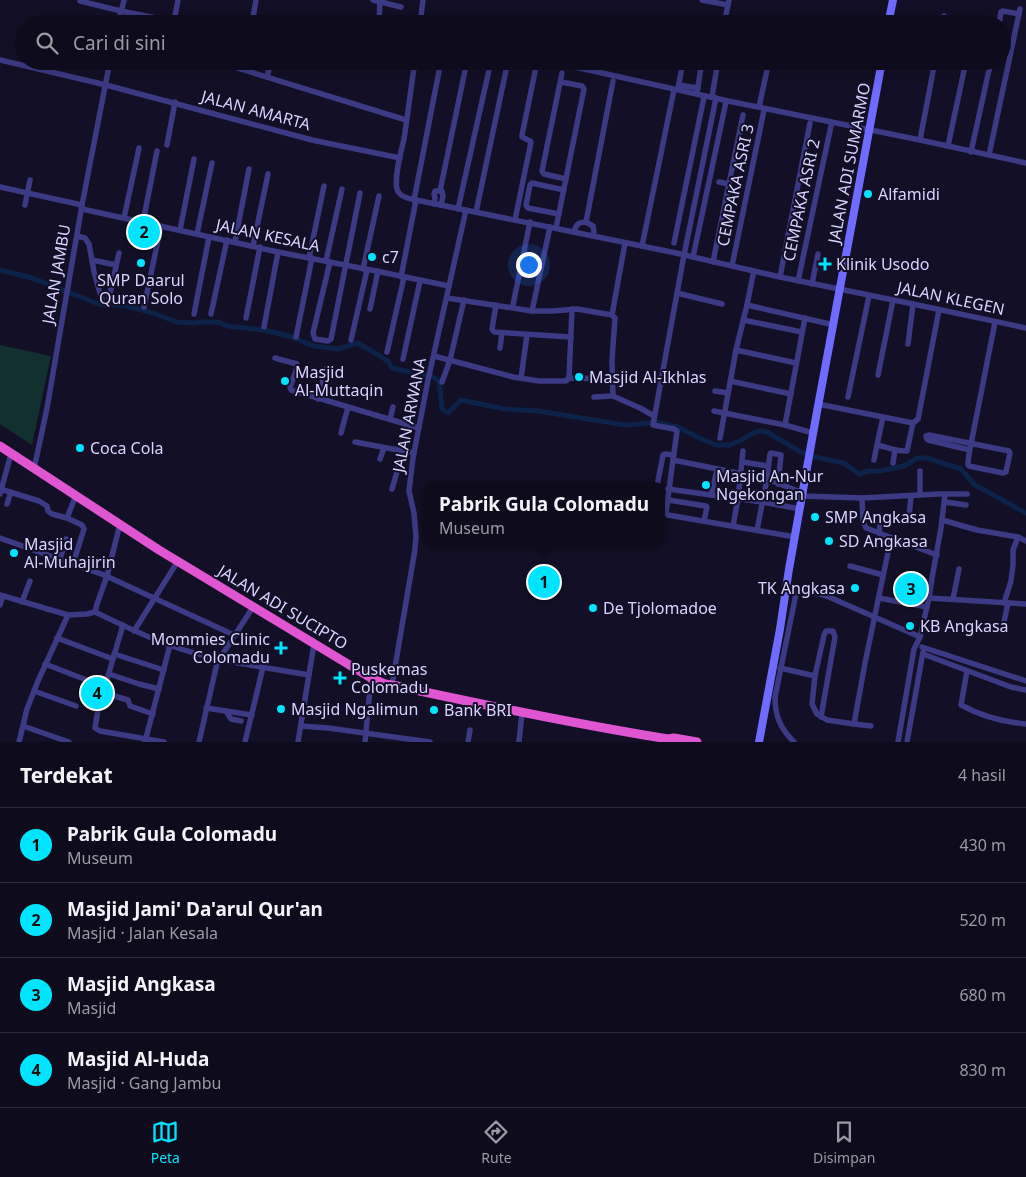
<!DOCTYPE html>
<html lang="id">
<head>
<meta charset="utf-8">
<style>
	:root { --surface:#0e0b1c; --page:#171425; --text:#f1f3f6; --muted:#9b9ba3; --line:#2e2b3b; --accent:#00e5ff }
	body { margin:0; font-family:"Noto Sans",sans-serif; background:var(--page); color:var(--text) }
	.you { position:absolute; left:528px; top:264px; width:18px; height:18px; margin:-12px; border:4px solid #fff; border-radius:50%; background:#1a73e8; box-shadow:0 0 0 8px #1a73e833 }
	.badge { display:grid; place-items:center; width:32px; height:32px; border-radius:50%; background:var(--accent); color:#111; font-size:16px; font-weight:700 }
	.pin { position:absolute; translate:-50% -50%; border:2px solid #fff; box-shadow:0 1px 5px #0006 }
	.popup { position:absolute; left:423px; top:482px; width:242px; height:65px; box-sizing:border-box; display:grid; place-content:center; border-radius:10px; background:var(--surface); filter:drop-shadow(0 1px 4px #0005); font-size:16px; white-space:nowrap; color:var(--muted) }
	.popup b { font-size:19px; color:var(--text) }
	.popup::after { content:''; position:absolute; left:50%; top:100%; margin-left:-10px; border:10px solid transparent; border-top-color:var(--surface) }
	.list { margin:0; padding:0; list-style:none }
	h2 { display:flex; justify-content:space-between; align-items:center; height:65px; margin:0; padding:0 20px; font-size:21px }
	h2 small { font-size:16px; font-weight:400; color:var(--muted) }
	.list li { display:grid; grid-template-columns:32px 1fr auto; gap:15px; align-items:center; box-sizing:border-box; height:75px; padding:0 20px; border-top:1px solid var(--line) }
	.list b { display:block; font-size:19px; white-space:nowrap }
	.list p { margin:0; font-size:16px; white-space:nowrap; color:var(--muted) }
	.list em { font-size:16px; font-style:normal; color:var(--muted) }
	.icon { flex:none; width:28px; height:28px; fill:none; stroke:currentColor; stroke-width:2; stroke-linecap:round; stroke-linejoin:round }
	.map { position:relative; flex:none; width:1026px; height:742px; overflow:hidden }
	.search { position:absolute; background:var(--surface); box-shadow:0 5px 20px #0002; left:15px; right:15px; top:15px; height:55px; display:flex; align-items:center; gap:12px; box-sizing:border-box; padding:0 18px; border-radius:28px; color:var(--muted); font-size:19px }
	.sheet { height:365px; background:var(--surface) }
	nav { display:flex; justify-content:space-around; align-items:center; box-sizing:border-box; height:70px; border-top:1px solid var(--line); background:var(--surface); font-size:14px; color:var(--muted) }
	nav a { display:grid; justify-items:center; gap:2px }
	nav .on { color:var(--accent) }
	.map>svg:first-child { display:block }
</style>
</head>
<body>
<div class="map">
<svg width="1026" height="742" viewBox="0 0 1026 742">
	<rect width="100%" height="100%" fill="#130f26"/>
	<polygon fill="#12302f" points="0,345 51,356 32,445 0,424"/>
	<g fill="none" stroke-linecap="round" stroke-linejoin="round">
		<polyline stroke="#0c2248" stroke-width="5" points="0,270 32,278 96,303 104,305 121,305 150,312 177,322 195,323 203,322 218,322 227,326 264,330 289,336 314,346 338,349 358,343 388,361 392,368 433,377 439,381 442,409 448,413 461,400 505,409 538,411 625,425 640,424 655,422 678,427 699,438 716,445 729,445 740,441 748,436 759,431 767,432 799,451 814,457 844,463 859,474 869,471 880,471 904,466 917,458 927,458 961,469 975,485 1026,513"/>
		<g stroke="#3d3a85" stroke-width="5.5">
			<polyline points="373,0 401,7"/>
			<polyline points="702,0 728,5"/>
			<polyline points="80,1 121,11 186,24"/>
			<polyline points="174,21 178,0"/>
			<polyline points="118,24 124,0"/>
			<polyline points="252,24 256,0"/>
			<polyline points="379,24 380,0"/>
			<polyline points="420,24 423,0"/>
			<polyline points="724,24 729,0"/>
			<polyline points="942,24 944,16"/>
			<polyline points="974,24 975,18"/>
			<polyline points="999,24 1001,12 1003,11 1019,14"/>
			<polyline points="0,60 106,85 312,140 400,158"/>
			<polyline points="215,61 406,120"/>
			<polyline points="379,61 414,68"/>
			<path d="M415,61C411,87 408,113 404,139C401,152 394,176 397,189C399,197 409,199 416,200L593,236L676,253L780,277L913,304L1026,328"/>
			<polyline points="548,61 728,101 920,140 1026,163"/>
			<polyline points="562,73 542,171 544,174 566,179"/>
			<polyline points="267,77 271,61"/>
			<polyline points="679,85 698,88"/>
			<polyline points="678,89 683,61"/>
			<polyline points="697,93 702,61"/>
			<polyline points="712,97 718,61"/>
			<polyline points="716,98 684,255 653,425 674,429 677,431 673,460 767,479 803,493"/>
			<polyline points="759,107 769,61"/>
			<polyline points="920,140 935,61"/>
			<polyline points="167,145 175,102"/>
			<polyline points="948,146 966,61"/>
			<polyline points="971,152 991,61"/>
			<polyline points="989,155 1020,9"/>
			<polyline points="719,182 729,184"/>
			<polyline points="0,187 82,205"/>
			<polyline points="440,191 467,61"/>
			<polyline points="414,200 441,61"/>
			<polyline points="434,204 435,198 434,194 435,191 442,191 443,196 441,205"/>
			<polyline points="25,205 30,180"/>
			<polyline points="82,209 278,252 381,272 449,286"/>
			<polyline points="458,209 491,61"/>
			<polyline points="476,212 508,61"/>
			<polyline points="559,214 528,208 526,205 530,185 532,183 564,190"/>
			<polyline points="124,218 139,148"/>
			<polyline points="515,220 531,142 530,141 522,137 522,135 536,67"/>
			<polyline points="143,222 157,151"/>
			<polyline points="586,222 613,81"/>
			<polyline points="556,228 584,89 582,86 561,82"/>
			<polyline points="180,230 194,159"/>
			<path d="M574,232C576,224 579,222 586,222L593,226L594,232L593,236"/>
			<polyline points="197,234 212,163"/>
			<polyline points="77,236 85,238 89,244 94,272 102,300"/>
			<polyline points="235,242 249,169"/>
			<polyline points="674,243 704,97"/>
			<polyline points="253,246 268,174"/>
			<polyline points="642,246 674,90"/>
			<polyline points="693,257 726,102"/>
			<polyline points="309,258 324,186"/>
			<polyline points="92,260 116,265"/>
			<polyline points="326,261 342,189"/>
			<polyline points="330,262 313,333 315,339 328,341 331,339 360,193"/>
			<polyline points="713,262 743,115"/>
			<polyline points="732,266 764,110"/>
			<polyline points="363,269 379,196"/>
			<polyline points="401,277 416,200"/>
			<polyline points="780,277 810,123"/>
			<polyline points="798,281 831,126"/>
			<polyline points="812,284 818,254"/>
			<polyline points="677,293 722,304"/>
			<polyline points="109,298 119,253"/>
			<polyline points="447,298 532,311 552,311 577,309 612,315"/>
			<polyline points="496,305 492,329 494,332 571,337"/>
			<polyline points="513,305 530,222"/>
			<polyline points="747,305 834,325"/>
			<polyline points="144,307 161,226"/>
			<polyline points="370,309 378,271"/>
			<polyline points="532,311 550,227"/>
			<polyline points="194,314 209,237"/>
			<polyline points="211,314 227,240"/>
			<polyline points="612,315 625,243"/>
			<polyline points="246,318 260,247"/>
			<polyline points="743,320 802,332"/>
			<polyline points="264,327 278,252"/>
			<polyline points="296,337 312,258"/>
			<polyline points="351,340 367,270"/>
			<polyline points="908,344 913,304"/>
			<polyline points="500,348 502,333"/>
			<polyline points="736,350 796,363"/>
			<polyline points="387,352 404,277"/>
			<polyline points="434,356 513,377 539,381 566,381 569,378 613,379"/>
			<polyline points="275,358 297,364 297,368 290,387 291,390 419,428"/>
			<polyline points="403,359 420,281"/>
			<polyline points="878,375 893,300"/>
			<polyline points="521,378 527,335"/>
			<polyline points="569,378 572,309"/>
			<polyline points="730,381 791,394"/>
			<polyline points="442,382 450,360 464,300"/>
			<polyline points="715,391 728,393"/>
			<polyline points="613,396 640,408 654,416"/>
			<polyline points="594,397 613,396 612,360 615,318 612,315"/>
			<polyline points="848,397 869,296"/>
			<polyline points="318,399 326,369"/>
			<polyline points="818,404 913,423"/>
			<polyline points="714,411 785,425 813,433"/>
			<path d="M883,417L877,445C887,447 897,452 907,451L913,423L918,419L939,310"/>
			<polyline points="390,419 393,407"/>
			<polyline points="785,425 805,318"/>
			<polyline points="341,433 348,407"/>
			<polyline points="720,438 736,350 747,305 753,275"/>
			<polyline points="355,442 414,453"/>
			<path d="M970,450L928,440L927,439L926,436L929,435L1009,451L1010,453L1006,472L1003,473L969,466L968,465C968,455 971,444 973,434L995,322"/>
			<polyline points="380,459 384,448"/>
			<polyline points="673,460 666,513 668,515 795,537"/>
			<polyline points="874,460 877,445"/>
			<polyline points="743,462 768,466"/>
			<polyline points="893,463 895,450"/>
			<polyline points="34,469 47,408 82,205 110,61"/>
			<polyline points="657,486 663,455 665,454 674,455"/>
			<polyline points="0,489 39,501 47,506 48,511 52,514 67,518"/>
			<polyline points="392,489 403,451"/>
			<polyline points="668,489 762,502 800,509"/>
			<polyline points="0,494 11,454"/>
			<polyline points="711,495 717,470"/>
			<polyline points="920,495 920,471"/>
			<polyline points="802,496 862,498 938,494 967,494"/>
			<polyline points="862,498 863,522 866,528 937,555"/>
			<polyline points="668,500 706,506 707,507 704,521"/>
			<polyline points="945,502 966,505"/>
			<polyline points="7,504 11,492"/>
			<polyline points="909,517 911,496"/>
			<polyline points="942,520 977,530 1018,537 1026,541"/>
			<polyline points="733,526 738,499 743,451"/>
			<polyline points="757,530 767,479 770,454 771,453 781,455 778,484"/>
			<polyline points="879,533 881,517"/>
			<polyline points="0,538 104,575 234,635"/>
			<polyline points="60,559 66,539"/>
			<polyline points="73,564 84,529 82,525 67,518 76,495"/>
			<polyline points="850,566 883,575"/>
			<polyline points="787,587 813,592 829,597 920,637"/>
			<path d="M0,595L68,615L87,614L95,612C120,624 144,636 169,645C214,661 262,667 309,675"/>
			<polyline points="879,598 927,607"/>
			<polyline points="929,598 1026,604"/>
			<polyline points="953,599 959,569"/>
			<polyline points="22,602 30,581"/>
			<polyline points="1004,603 1011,581 1013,565 1013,550 1018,537"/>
			<polyline points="0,605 3,596"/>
			<polyline points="95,612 97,604 107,576 120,524"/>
			<polyline points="123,625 98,710 95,728 100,731 164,742"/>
			<polyline points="134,631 178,561"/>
			<polyline points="1002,631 1008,603"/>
			<polyline points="57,638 113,659"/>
			<polyline points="922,647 1026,681"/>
			<polyline points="114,654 164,670"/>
			<polyline points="923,654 1011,687 1026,690"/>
			<polyline points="45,664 105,687"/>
			<polyline points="780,668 815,676"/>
			<path d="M967,671L961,705C981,716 1004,722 1026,724"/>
			<polyline points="109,674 139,684 159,689"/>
			<polyline points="392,685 415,549 416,536 414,513 409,491 413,458 428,380 466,210"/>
			<polyline points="34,691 76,706"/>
			<polyline points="104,693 128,700 130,706 153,714"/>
			<polyline points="206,708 252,715"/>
			<polyline points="226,711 231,719 241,721"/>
			<polyline points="821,717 835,637 833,631 826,631 824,635 815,676 812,704 817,714 827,720 854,724 865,663 891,538"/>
			<polyline points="854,724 871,726"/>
			<polyline points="23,726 69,742"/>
			<polyline points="301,726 328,728 430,742"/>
			<polyline points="19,742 27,709 38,681 68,615"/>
			<polyline points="145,742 170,645"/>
			<polyline points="199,742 218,659 222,655 253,607"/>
			<polyline points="245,742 263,667"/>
			<polyline points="298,742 314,644"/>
			<polyline points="365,742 371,678"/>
			<polyline points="468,742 470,730"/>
			<polyline points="519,742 522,713"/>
			<path d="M794,742C780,728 775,716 775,697L797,589"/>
			<polyline points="898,742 914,649 920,637 929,598 932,578 941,528 945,494"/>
			<polyline points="907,742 923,652"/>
		</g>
		<g stroke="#6f6bff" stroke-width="8">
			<polyline points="888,24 893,0"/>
			<polyline points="759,742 780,629 789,569 816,417 882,61"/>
		</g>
		<path stroke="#e055d1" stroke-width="9" d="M0,446L159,550L371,678L385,684L392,685C484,705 575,724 668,739L674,738L697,742"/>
	</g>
	<g fill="#00e5ff" stroke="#130f26" stroke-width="2">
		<circle cx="868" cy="194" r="5"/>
		<circle cx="372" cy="257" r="5"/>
		<circle cx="141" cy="263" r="5"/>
		<path d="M822.5 256.5h5v5h5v5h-5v5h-5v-5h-5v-5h5z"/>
		<circle cx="579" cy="377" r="5"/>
		<circle cx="285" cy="381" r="5"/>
		<circle cx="80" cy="448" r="5"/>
		<circle cx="706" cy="485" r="5"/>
		<circle cx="815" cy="517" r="5"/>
		<circle cx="829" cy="541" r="5"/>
		<circle cx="14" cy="553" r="5"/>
		<circle cx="855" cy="588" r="5"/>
		<circle cx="593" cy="608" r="5"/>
		<circle cx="910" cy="626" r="5"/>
		<path d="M278.5 640.5h5v5h5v5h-5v5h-5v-5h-5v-5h5z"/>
		<path d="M337.5 670.5h5v5h5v5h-5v5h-5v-5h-5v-5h5z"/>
		<circle cx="281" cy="709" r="5"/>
		<circle cx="434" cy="710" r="5"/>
	</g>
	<g text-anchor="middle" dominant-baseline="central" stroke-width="4" stroke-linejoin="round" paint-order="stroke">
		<g font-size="16" fill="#d9d4ff" stroke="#130f26">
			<text transform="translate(256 110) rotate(15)">JALAN AMARTA</text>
			<text transform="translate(849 163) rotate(-79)">JALAN ADI SUMARMO</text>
			<text transform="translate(735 185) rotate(-78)">CEMPAKA ASRI 3</text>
			<text transform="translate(801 200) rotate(-78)">CEMPAKA ASRI 2</text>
			<text transform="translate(268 235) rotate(12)">JALAN KESALA</text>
			<text transform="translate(56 274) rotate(-80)">JALAN JAMBU</text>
			<text transform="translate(951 298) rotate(12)">JALAN KLEGEN</text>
			<text transform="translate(409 415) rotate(-79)">JALAN ARWANA</text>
			<text transform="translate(283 607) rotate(31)">JALAN ADI SUCIPTO</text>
		</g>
		<g font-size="16" fill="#d9d4ff" stroke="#130f26" text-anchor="start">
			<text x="878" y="194">Alfamidi</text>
			<text x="382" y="257">c7</text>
			<text x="836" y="264">Klinik Usodo</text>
			<text x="141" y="280" text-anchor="middle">SMP Daarul<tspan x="141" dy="18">Quran Solo</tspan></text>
			<text x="295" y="372">Masjid<tspan x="295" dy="18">Al-Muttaqin</tspan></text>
			<text x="589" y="377">Masjid Al-Ikhlas</text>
			<text x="90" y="448">Coca Cola</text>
			<text x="716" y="476">Masjid An-Nur<tspan x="716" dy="18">Ngekongan</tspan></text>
			<text x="825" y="517">SMP Angkasa</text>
			<text x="839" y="541">SD Angkasa</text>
			<text x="24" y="544">Masjid<tspan x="24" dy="18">Al-Muhajirin</tspan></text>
			<text x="845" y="588" text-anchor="end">TK Angkasa</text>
			<text x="603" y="608">De Tjolomadoe</text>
			<text x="920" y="626">KB Angkasa</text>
			<text x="270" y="639" text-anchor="end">Mommies Clinic<tspan x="270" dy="18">Colomadu</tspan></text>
			<text x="351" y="669">Puskemas<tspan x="351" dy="18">Colomadu</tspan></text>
			<text x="291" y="709">Masjid Ngalimun</text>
			<text x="444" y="710">Bank BRI</text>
		</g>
	</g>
</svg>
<div class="you"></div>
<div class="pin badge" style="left:544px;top:582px">1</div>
<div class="popup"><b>Pabrik Gula Colomadu</b>Museum</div>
<div class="pin badge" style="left:144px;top:232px">2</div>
<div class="pin badge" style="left:911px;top:589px">3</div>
<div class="pin badge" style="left:97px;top:693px">4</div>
<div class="search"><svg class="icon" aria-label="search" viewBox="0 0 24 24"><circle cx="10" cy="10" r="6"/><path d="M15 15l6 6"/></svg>Cari di sini</div>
</div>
<section class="sheet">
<h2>Terdekat<small>4 hasil</small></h2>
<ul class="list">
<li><span class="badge">1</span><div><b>Pabrik Gula Colomadu</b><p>Museum</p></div><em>430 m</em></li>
<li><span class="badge">2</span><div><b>Masjid Jami' Da'arul Qur'an</b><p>Masjid · Jalan Kesala</p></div><em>520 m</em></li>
<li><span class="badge">3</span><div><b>Masjid Angkasa</b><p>Masjid</p></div><em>680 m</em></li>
<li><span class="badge">4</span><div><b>Masjid Al-Huda</b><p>Masjid · Gang Jambu</p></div><em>830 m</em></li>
</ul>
</section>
<nav>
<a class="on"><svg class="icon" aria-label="map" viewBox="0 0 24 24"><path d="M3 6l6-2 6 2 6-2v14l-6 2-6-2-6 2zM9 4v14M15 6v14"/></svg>Peta</a>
<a><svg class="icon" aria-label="directions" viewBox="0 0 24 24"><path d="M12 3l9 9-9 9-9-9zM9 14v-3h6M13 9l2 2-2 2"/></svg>Rute</a>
<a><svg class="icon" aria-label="saved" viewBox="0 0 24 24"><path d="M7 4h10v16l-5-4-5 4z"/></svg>Disimpan</a>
</nav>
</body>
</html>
